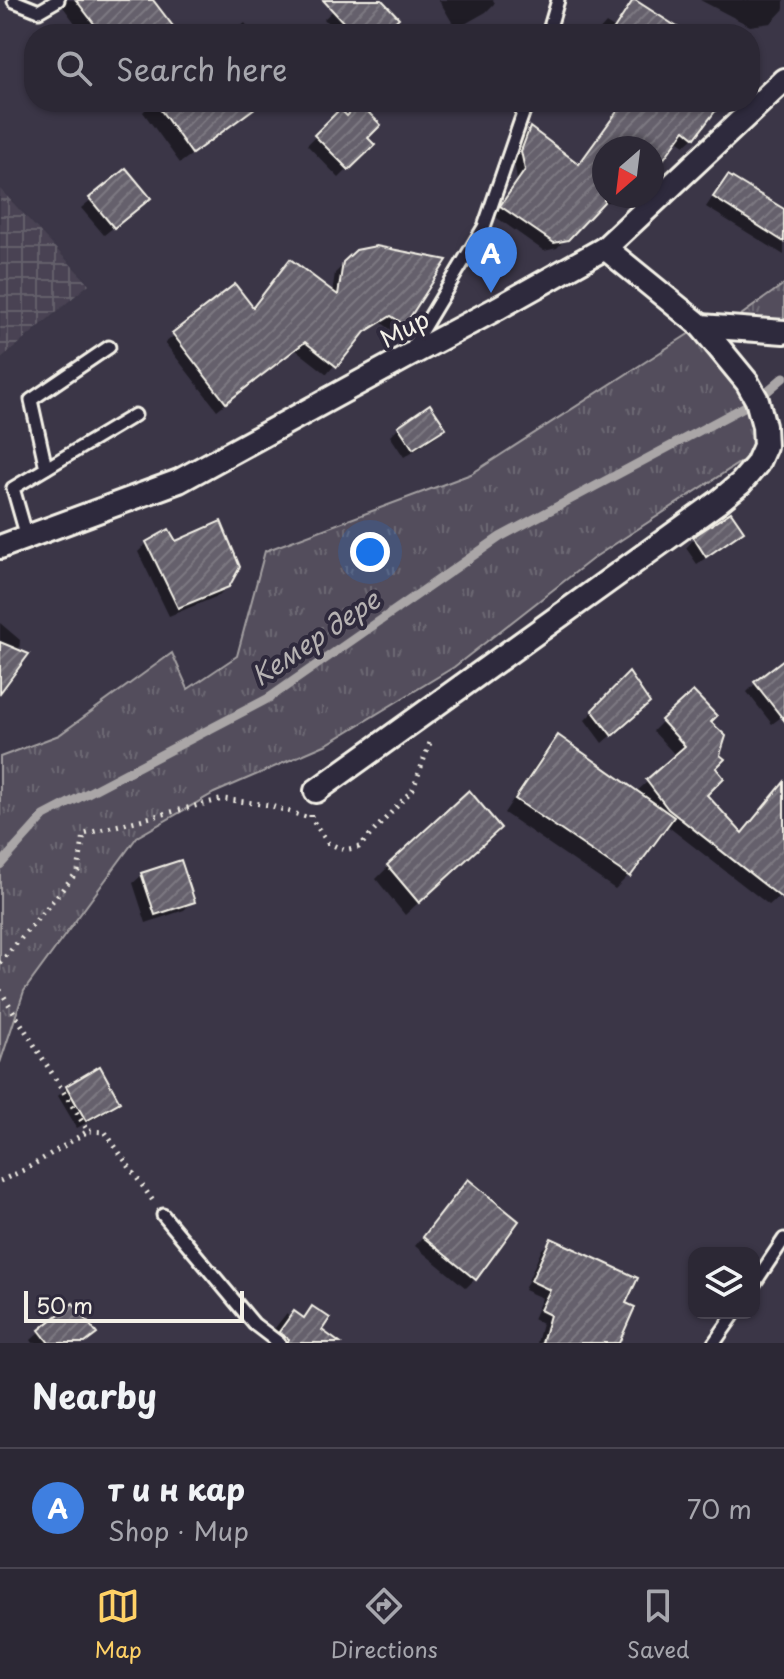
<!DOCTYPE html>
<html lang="en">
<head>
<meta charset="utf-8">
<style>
	:root { --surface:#2c2835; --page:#383441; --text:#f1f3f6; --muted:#a6a6ad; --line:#484450; --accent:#ffd166 }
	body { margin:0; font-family:"Playpen Sans",sans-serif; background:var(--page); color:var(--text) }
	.controls { position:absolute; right:24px; bottom:24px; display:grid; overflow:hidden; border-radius:16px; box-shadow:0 2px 6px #0004 }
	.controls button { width:72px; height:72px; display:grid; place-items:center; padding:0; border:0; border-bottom:2px solid var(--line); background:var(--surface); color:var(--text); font:40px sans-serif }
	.compass { position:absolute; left:592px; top:136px; width:72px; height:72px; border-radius:50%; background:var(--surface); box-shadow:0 2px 6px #0004; rotate:208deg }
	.scale { position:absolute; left:24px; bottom:20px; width:220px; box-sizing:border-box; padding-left:8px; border:4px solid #f4f1e8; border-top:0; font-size:22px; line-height:28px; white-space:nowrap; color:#f4f1e8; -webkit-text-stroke:6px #2f2a3d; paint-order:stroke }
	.you { position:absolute; left:370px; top:552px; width:28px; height:28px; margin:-20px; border:6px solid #fff; border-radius:50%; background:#1a73e8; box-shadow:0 0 0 12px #1a73e833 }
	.badge { display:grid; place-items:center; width:52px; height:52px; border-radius:50%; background:var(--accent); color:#fff; font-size:26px; font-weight:700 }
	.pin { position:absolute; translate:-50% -66px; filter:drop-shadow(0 2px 4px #0008) }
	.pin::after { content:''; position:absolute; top:42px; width:28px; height:24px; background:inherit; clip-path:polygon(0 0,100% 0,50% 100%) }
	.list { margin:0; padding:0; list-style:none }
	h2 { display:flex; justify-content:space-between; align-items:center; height:104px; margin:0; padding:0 32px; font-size:34px }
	h2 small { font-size:26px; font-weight:400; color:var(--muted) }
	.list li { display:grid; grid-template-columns:52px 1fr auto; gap:24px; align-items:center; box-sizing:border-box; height:120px; padding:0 32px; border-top:2px solid var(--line) }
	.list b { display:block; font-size:30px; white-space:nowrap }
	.list p { margin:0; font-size:26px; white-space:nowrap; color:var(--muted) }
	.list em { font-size:26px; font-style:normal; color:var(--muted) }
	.icon { flex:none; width:44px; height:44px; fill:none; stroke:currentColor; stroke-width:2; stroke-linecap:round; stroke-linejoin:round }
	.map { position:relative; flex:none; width:784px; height:1343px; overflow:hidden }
	.search { position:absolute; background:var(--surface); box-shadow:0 2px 6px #0004; left:24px; right:24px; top:24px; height:88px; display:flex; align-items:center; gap:20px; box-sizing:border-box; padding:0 28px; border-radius:32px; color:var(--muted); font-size:30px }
	.sheet { height:224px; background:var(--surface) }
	nav { display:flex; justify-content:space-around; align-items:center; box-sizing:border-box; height:112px; border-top:2px solid var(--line); background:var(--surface); font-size:22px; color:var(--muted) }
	nav a { display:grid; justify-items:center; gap:4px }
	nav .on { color:var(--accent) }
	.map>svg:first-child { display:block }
</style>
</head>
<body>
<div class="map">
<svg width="784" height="1343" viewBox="0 0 784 1343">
	<defs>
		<pattern id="industrial-grid" width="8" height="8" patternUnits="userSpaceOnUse" patternTransform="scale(2)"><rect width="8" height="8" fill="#484352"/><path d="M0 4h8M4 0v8" fill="none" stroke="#635f6b"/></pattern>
		<pattern id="grass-tufts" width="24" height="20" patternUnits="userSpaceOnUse" patternTransform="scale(2)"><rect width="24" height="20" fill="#534e5c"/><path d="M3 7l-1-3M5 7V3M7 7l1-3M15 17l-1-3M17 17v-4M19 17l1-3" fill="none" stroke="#6c6873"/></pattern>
		<pattern id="building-hatch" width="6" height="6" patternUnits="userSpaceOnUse" patternTransform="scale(2)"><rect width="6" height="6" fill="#65616c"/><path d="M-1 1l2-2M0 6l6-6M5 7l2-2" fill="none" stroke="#7c7881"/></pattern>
	</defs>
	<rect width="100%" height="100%" fill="#3b3647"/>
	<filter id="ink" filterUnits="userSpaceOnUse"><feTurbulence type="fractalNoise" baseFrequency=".0125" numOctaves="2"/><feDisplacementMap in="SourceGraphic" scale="16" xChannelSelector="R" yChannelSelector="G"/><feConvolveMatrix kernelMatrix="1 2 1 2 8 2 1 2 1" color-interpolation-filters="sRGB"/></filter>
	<g filter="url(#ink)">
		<polygon fill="url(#industrial-grid)" points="0,189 89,284 0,360"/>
		<g fill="url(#grass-tufts)" stroke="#a4a0a2" stroke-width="2">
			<polygon points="784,284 784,332 723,328"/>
			<polygon points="701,326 747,382 765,446 595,557 454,667 327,744 214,793 137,837 24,991 0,1063 0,757 59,735 172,653 188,689 237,656 265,551 471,474"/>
		</g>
		<g fill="#0007">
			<polygon points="58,0 151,0 161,34 83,34"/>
			<polygon points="344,0 380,0 379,34 338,34 324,19"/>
			<polygon points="439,0 493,0 495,3 486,12 456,29"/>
			<polygon points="700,0 784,0 784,9 771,23 750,26"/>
			<polygon points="634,2 684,34 596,34 606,23 614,28 625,10"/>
			<polygon points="245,23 253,34 232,34"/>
			<polygon points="153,102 264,102 180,163 143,112"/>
			<polygon points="624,102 719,102 694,137 685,145 676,139 652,172 652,148 604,148 604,196 619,196 613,202 601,202 557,248 544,251 493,215 517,180 514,161 521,138 530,130 578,165"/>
			<polygon points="340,112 372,145 339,178 307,145"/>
			<polygon points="126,171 140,206 104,235 81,208"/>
			<polygon points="729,177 784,212 784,255 706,207 720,186"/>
			<polygon points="357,252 403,323 394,332 382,323 358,337 327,374 295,349 217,410 165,343 235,287 252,309 332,293 335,273"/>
			<polygon points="399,427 443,428 435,437 404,457 390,436"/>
			<polygon points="730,515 741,531 733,539 697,564 686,548 694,539"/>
			<polygon points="147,543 175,544 228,586 218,596 169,616 138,552"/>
			<polygon points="0,623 20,640 19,652 0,690"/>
			<polygon points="784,664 784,715 772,724 747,692 756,683"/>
			<polygon points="629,675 639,711 602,743 585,720"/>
			<polygon points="663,721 709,722 714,768 704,795 742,835 784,811 784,892 769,905 666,825 628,876 615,889 504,813 546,750 559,737 636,792 676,756 653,731"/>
			<polygon points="485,841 405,915 376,879 389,866"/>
			<polygon points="142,875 193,901 184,910 146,923 133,883"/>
			<polygon points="67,1087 118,1101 109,1110 77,1128 58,1096"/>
			<polygon points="468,1181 516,1221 475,1279 466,1288 415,1246"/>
			<polygon points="551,1241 605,1343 537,1343 542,1324 533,1319 542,1298 524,1290 542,1249"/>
			<polygon points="73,1306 84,1343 33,1343 31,1340 40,1332"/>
			<polygon points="312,1309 316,1335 329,1343 274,1343 267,1338 286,1314 290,1317 302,1319"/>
		</g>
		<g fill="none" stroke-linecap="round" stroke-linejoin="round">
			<polyline stroke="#aaa6a7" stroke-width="9" points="0,865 44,816 269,698 500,537 757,400 784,377"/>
		</g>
		<g fill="url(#building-hatch)" stroke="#f4f1e8" stroke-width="2">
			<polygon points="76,0 153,0 179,34 102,34"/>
			<polygon points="323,0 382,0 399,18 381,34 354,34"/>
			<polygon points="633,0 635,0 688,34 611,34"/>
			<polygon points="155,102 263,102 192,154"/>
			<polygon points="624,102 722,102 695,138 685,130 652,175 652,148 604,148 604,202 568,240 554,243 500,206 525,170 521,151 530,127 579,164"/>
			<polygon points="359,103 381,125 368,138 375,145 349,170 314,135 340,109 347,116"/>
			<polygon points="126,168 151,198 114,228 89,198"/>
			<polygon points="728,175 784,209 784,242 713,197"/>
			<polygon points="376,246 447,260 405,325 391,316 365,332 337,367 305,342 226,403 172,333 235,284 253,307 290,259 338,295 343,262 356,250"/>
			<polygon points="430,404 446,428 413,449 398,426"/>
			<polygon points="731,512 744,531 706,557 693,537"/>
			<polygon points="221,521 240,567 229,587 178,608 146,542 169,529 176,541"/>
			<polygon points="0,642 29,654 0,693"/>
			<polygon points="784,659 784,720 754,682"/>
			<polygon points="629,672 650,703 612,736 592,710"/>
			<polygon points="693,691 717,716 711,722 726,736 720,755 725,759 716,768 724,778 707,795 742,833 784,782 784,900 668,809 646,780 685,746 661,720"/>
			<polygon points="558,735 674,817 630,877 515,799"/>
			<polygon points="469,790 501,828 419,903 387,865"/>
			<polygon points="181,860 195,902 155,915 141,873"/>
			<polygon points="100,1066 120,1102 86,1121 66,1086"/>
			<polygon points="468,1179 519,1221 476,1280 423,1237"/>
			<polygon points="551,1238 638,1278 626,1303 635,1307 619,1343 542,1343 550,1315 540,1310 550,1290 531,1281"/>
			<polygon points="73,1303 97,1334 85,1343 49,1343 39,1330"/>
			<polygon points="312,1306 330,1318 322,1330 340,1343 287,1343 289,1339 279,1332 294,1311 304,1318"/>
		</g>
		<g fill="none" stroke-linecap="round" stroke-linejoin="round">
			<g stroke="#f4f1e8" stroke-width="17">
				<g id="lane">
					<polyline points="14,1 39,11 58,0"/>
					<polyline points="548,34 558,0"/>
					<polyline points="410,350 484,227 527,102"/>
					<polyline points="46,468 31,400 109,347"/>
					<polyline points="27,537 13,488 135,415"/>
					<polyline points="163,1215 254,1324 279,1343"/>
					<polyline points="754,1284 784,1239"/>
					<polyline points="714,1343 735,1313"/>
				</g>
			</g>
			<g stroke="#f4f1e8" stroke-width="28">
				<g id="street">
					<polyline points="701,326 784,332"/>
					<polyline points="0,547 179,481 406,357 498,308 605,248 784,80"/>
					<polyline points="316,791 718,502 741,483 757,464 765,446 764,426 757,400 747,382 701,326 605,248"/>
				</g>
			</g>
			<g stroke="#f4f1e8" stroke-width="5" stroke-dasharray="2 6" stroke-linecap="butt">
				<polyline points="311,815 311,818 328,843 344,850 359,847 413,789 431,740"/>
				<polyline points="0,963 78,871 84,834 223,799 268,805 306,817"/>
				<polyline points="0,990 88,1131 105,1132 153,1201"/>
				<polyline points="0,1181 26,1169 88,1131"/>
			</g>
			<use href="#lane" stroke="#2f2a3d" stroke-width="11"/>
			<use href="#street" stroke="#2f2a3d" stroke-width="22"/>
		</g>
	</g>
	<g text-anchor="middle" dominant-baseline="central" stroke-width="8" stroke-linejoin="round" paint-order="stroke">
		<g font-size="24" fill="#f4f1e8" stroke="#2f2a3d">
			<text transform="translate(404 328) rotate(-28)">Мир</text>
		</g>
		<g font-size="26" font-style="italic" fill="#b6b2b2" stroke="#2f2a3d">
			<text transform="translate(315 637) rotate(-34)">Кемер дере</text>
		</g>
	</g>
</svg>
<div class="controls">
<button><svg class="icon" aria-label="layers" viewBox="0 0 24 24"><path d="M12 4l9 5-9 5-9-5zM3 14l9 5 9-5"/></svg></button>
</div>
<svg class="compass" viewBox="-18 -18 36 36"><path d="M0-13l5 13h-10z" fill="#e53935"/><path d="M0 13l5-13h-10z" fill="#a6a6ad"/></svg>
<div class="scale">50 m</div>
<div class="you"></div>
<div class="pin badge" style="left:491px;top:293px;background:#3f7fe0">A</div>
<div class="search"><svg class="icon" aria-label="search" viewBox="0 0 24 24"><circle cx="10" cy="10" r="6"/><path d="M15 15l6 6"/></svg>Search here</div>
</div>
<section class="sheet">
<h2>Nearby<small></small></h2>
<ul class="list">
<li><span class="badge" style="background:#3f7fe0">A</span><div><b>т и н кар</b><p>Shop · Мир</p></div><em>70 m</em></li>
</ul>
</section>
<nav>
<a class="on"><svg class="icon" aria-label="map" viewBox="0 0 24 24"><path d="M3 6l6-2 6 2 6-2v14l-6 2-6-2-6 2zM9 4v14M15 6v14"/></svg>Map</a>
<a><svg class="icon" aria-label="directions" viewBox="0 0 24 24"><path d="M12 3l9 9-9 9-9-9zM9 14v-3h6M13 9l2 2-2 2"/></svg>Directions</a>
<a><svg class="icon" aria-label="saved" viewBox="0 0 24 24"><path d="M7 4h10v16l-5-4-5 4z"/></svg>Saved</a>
</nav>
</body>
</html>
